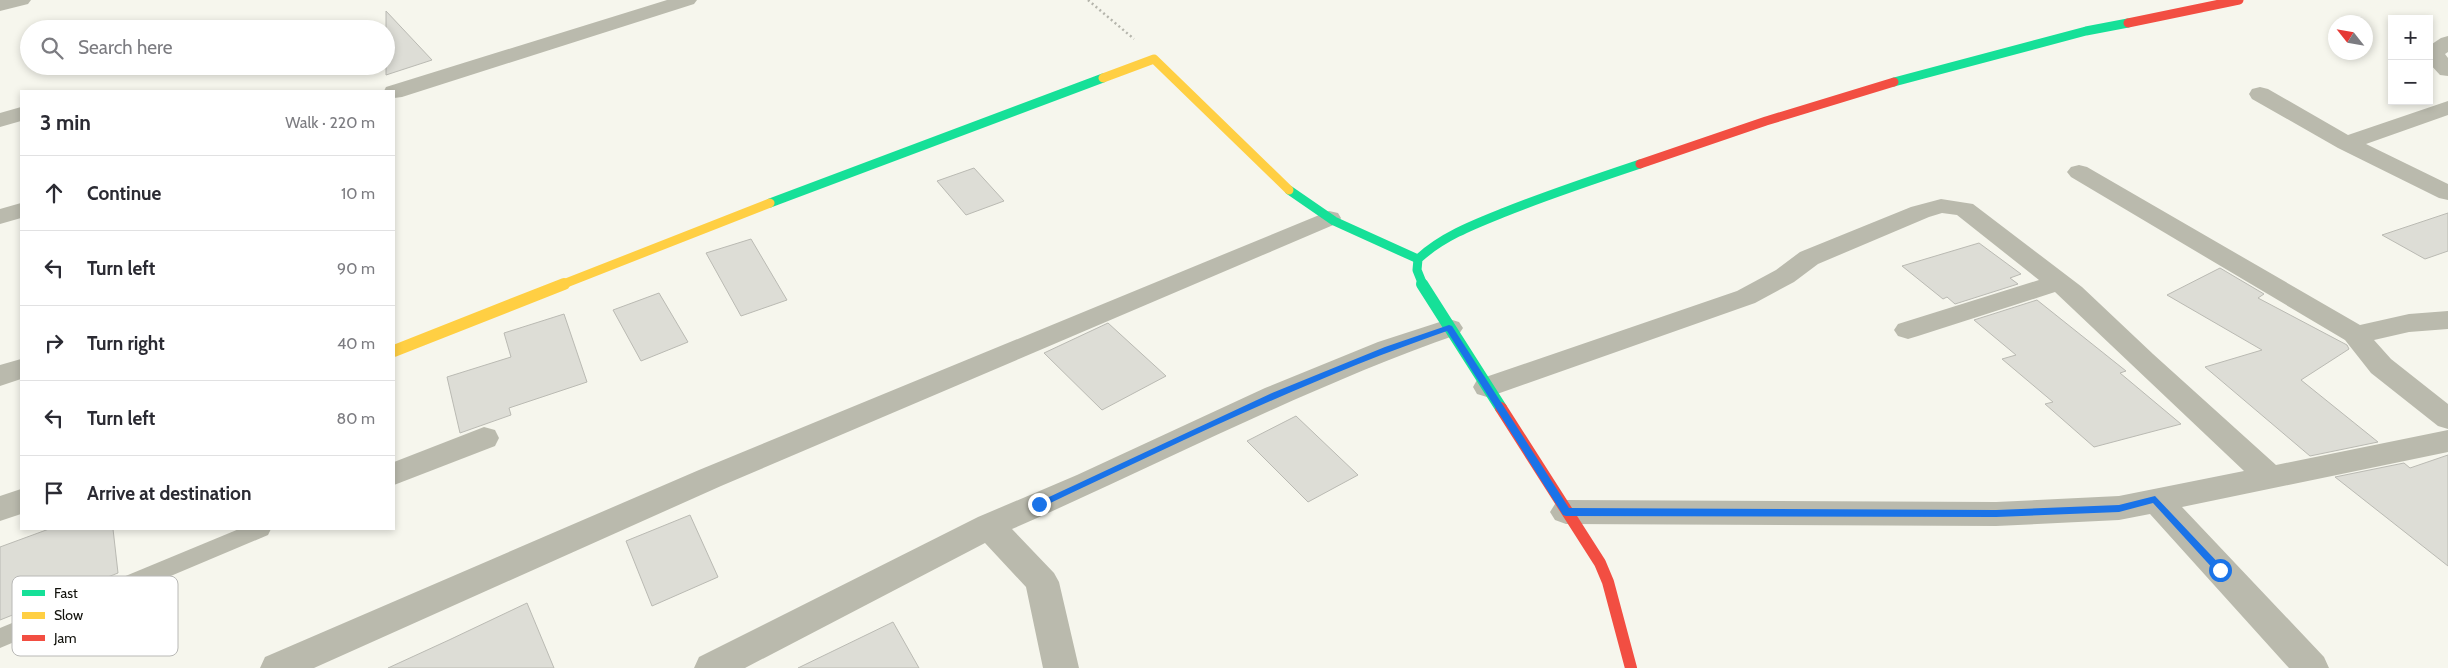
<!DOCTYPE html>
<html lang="en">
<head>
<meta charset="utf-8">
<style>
	:root { --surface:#fff; --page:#f2f2f3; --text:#2b2b33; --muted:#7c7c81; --line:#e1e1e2 }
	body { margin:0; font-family:Cabin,sans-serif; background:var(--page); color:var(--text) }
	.controls { position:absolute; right:15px; top:15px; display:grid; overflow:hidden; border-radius:0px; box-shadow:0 2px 8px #0003 }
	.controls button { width:45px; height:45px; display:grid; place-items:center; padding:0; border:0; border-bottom:1px solid var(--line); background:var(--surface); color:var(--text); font:25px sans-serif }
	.compass { position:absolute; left:2328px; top:15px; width:45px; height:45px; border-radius:50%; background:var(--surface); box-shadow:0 2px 8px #0003; rotate:301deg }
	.stop { position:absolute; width:15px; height:15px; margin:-11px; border:4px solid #1a73e8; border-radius:50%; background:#fff }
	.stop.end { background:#1a73e8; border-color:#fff; box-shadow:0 1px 5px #0008 }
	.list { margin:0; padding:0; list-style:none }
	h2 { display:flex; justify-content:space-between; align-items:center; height:65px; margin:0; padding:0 20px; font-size:21px }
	h2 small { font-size:16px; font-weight:400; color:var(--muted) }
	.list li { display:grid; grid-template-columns:32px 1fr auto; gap:15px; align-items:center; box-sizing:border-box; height:75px; padding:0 20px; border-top:1px solid var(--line) }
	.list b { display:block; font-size:19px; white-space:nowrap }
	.list em { font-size:16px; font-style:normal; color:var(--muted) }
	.icon { flex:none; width:28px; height:28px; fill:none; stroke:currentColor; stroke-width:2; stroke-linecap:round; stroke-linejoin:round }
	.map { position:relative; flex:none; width:2448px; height:668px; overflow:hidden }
	.search { position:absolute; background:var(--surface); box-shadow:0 2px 8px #0003; left:20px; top:20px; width:375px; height:55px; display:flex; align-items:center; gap:12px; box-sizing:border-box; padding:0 18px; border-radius:28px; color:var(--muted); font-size:19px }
	.panel { position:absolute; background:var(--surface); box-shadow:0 2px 8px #0003; left:20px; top:90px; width:375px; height:440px; border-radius:0px }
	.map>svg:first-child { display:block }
</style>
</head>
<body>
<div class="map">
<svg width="2448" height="668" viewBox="0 0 2448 668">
	<rect width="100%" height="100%" fill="#f6f6ed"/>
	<g fill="#ddddd6" stroke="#babab3">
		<polygon points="386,11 432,60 386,75"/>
		<polygon points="974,168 1004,201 966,215 937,181"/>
		<polygon points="2448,213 2448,251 2425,259 2382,235"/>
		<polygon points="751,239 787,300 741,316 706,253"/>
		<polygon points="1979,243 2021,274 2010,278 2018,284 1955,304 1947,297 1943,299 1902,266"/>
		<polygon points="2220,268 2264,294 2258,298 2347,345 2349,349 2301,380 2378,442 2310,456 2205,367 2262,350 2167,295"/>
		<polygon points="659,293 688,342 641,361 613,310"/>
		<polygon points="2037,300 2126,371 2120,373 2181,424 2094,447 2045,404 2053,402 2002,359 2016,355 1974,320"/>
		<polygon points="564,314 587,382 509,408 511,415 460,433 447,377 511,357 504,333"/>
		<polygon points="1108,323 1166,376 1102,410 1044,353"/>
		<polygon points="1296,416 1358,475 1308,502 1247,441"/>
		<polygon points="2448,455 2448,566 2335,477 2404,463 2410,468"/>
		<polygon points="690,515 718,577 652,606 626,541"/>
		<polygon points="49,529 113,529 118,573 0,620 0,547"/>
		<polygon points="527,603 554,668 388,668 449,640"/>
		<polygon points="893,622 919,668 798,668"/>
	</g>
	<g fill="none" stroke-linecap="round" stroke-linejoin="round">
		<polyline stroke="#b5b5ac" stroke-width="2.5" stroke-dasharray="2 3" stroke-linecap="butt" points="1088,0 1134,39"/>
		<polygon fill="#babaad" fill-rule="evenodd" points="239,529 271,529 268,535 0,648 0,628"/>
		<g fill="#babaad" fill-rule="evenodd">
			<polygon points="0,0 31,0 28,4 0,11"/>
			<polygon points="667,0 697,0 694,4 402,97 394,98 394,91 384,91 386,87"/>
			<polygon points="2448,36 2448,52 2445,54 2448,58 2448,76 2440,75 2429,63 2429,46 2441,38"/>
			<polygon points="2260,87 2268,89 2348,135 2448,101 2448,115 2366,144 2448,184 2448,200 2439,198 2338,148 2252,99 2249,94 2252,89"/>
			<polygon points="21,107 21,121 0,127 0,113"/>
			<polygon points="2079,165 2087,167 2360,325 2409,314 2448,311 2448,329 2409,332 2374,340 2391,359 2448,404 2448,429 2438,426 2371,373 2345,340 2071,177 2067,172 2071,167"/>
			<polygon points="1941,199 1973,204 2082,287 2153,354 2276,465 2448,430 2448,452 2182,507 2324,657 2329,668 2289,668 2150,514 2119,520 1996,526 1566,524 1555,520 1550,512 1555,504 1566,500 1996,502 2119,496 2244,471 2055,292 1918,336 1908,339 1898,336 1894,330 1898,324 2039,280 1957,215 1942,213 1929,217 1818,264 1794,282 1755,303 1497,394 1487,397 1477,394 1473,387 1477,380 1737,291 1776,270 1800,252 1911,207"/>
			<polygon points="21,203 21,218 0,224 0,209"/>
			<polygon points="1329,211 1338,213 1341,218 1338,223 721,486 314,668 260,668 265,657 699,470"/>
			<path d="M1449,319L1459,322L1463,328L1459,334C1304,388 1161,464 1012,529L1054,573L1059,582L1079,668H1043L1026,587L985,543L745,668H694L699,657L978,517L1077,475L1265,388L1378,342Z"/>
			<polygon points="21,359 21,379 0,386 0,365"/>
			<polygon points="484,427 495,430 499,438 495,446 394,485 394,462"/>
			<polygon points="21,489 21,514 0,521 0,496"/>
		</g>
		<g stroke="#16e098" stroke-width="9">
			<polyline points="1894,82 2086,31 2128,23"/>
			<polyline points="1289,190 1334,221 1418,259"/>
			<polyline points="770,203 1103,78"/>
			<path d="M1423,285L1417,270L1418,259C1443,236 1475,224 1505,212C1550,194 1595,179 1640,164"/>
		</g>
		<polyline stroke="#16e098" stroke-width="12" points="1422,284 1501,408"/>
		<g stroke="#ffcf43" stroke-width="9">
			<polyline points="1103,78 1154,59 1289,190"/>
			<polyline points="561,285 770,203"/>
		</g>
		<polyline stroke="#ffcf43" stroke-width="12" points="394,351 564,284"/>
		<g stroke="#f24e42" stroke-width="9">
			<polyline points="2128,23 2239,0"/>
			<polyline points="1640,164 1766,121 1894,82"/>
		</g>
		<polyline stroke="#f24e42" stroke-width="12" points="1501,408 1600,563 1608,582 1631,668"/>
	</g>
	<path fill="#1a73e8" d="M1449,325L1452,326L1569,508L1996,510L2119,505L2155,496L2225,570L2223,572H2216L2153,503L2119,512L1996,517L1566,516L1563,515L1447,331C1308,379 1176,444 1042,507L1039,508L1034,504L1272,393L1385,347Z"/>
	<rect x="12" y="576" width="166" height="80" rx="8" fill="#fff" stroke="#b8b8b6" stroke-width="1"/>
	<rect x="22" y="590" width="23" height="6" fill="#16e098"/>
	<rect x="22" y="612" width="23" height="7" fill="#ffcf43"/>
	<rect x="22" y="635" width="23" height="6" fill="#f24e42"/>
	<g font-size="14" fill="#11110b">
		<text x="54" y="598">Fast</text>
		<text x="54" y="620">Slow</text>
		<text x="54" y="643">Jam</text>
	</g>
</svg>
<div class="controls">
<button>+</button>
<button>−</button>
</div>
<svg class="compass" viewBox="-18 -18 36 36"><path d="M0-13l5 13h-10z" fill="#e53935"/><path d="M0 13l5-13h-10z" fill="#7c7c81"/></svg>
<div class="stop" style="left:2220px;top:570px"></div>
<div class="stop end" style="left:1039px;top:504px"></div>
<div class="search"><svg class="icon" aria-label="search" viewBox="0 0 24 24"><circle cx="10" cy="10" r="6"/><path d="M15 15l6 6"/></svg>Search here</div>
<section class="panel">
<h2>3 min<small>Walk · 220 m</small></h2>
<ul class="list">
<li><svg class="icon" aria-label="ahead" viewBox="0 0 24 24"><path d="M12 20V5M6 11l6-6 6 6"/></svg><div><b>Continue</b></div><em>10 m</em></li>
<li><svg class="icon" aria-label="left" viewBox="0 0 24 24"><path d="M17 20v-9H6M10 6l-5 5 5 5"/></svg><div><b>Turn left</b></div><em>90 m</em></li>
<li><svg class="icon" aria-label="right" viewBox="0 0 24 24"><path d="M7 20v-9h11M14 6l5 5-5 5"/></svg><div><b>Turn right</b></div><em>40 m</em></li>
<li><svg class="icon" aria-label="left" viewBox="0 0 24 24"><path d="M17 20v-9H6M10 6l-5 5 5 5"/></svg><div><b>Turn left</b></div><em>80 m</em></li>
<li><svg class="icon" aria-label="arrive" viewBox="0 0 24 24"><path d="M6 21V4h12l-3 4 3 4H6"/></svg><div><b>Arrive at destination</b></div></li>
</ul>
</section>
</div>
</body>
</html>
